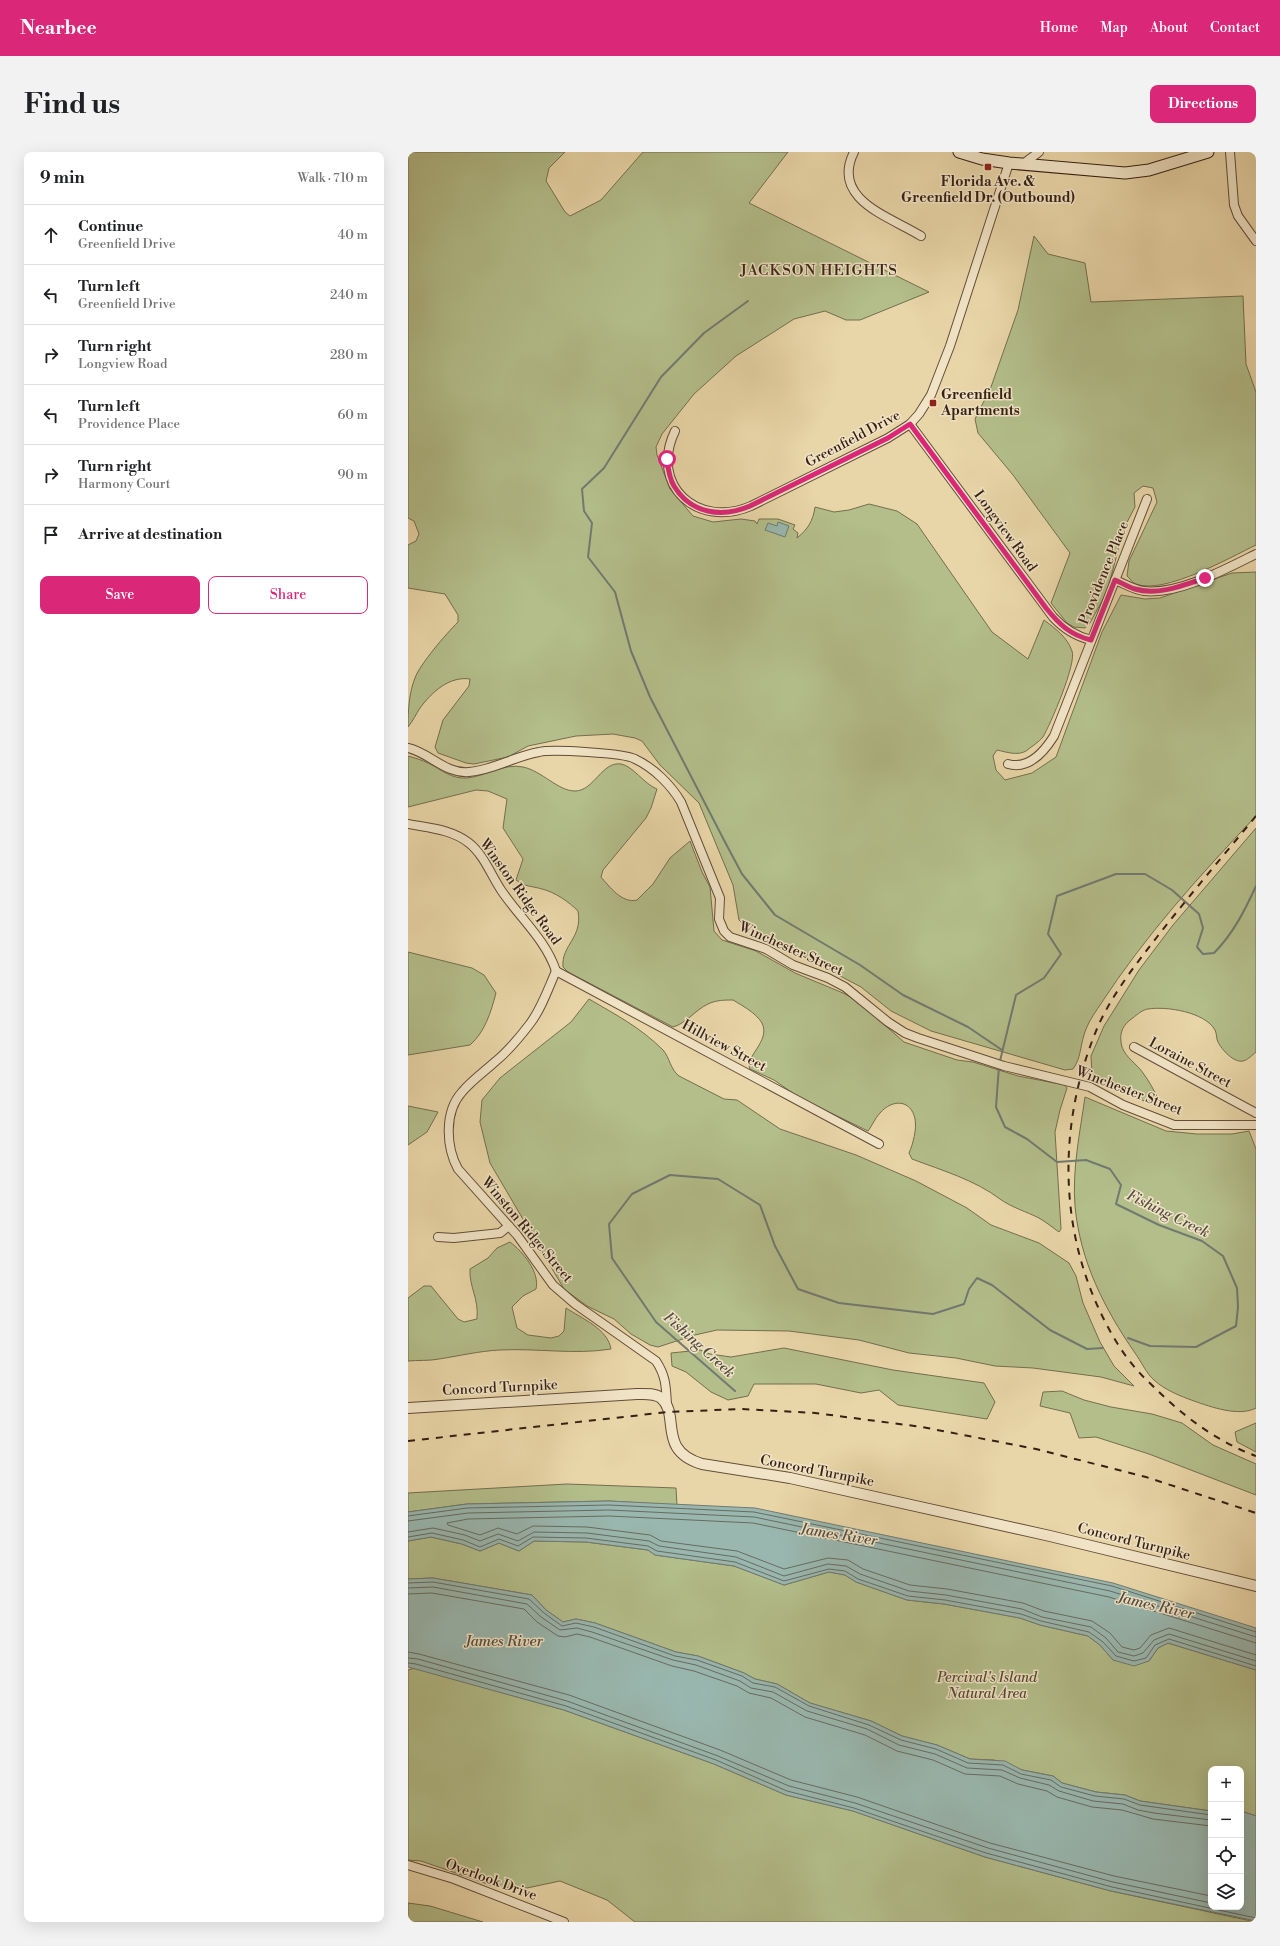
<!DOCTYPE html>
<html lang="en">
<head>
<meta charset="utf-8">
<style>
	:root { --surface:#fff; --page:#f2f2f2; --text:#202124; --muted:#757577; --line:#e0e0e0; --accent:#db2777 }
	body { margin:0; font-family:"Libre Bodoni",serif; background:var(--page); color:var(--text) }
	.controls { position:absolute; right:12px; bottom:12px; display:grid; overflow:hidden; border-radius:8px; box-shadow:0 4px 16px #0002 }
	.controls button { width:36px; height:36px; display:grid; place-items:center; padding:0; border:0; border-bottom:1px solid var(--line); background:var(--surface); color:var(--text); font:20px sans-serif }
	.stop { position:absolute; width:12px; height:12px; margin:-9px; border:3px solid #db2777; border-radius:50%; background:#fff }
	.stop.end { background:#db2777; border-color:#fff; box-shadow:0 1px 4px #0008 }
	.list { margin:0; padding:0; list-style:none }
	h2 { display:flex; justify-content:space-between; align-items:center; height:52px; margin:0; padding:0 16px; font-size:17px }
	h2 small { font-size:13px; font-weight:400; color:var(--muted) }
	.list li { display:grid; grid-template-columns:26px 1fr auto; gap:12px; align-items:center; box-sizing:border-box; height:60px; padding:0 16px; border-top:1px solid var(--line) }
	.list b { display:block; font-size:15px; white-space:nowrap }
	.list p { margin:0; font-size:13px; white-space:nowrap; color:var(--muted) }
	.list em { font-size:13px; font-style:normal; color:var(--muted) }
	.actions { display:flex; gap:8px; padding:12px 16px }
	.actions a { flex:1; padding:9px 0; border:1px solid var(--accent); border-radius:8px; text-align:center; font-size:14px; color:var(--accent) }
	.actions .main { background:var(--accent); color:#fff }
	.icon { flex:none; width:22px; height:22px; fill:none; stroke:currentColor; stroke-width:2; stroke-linecap:round; stroke-linejoin:round }
	.map { position:relative; flex:none; width:848px; height:1770px; overflow:hidden; border-radius:8px }
	header { display:flex; align-items:center; gap:24px; box-sizing:border-box; height:56px; padding:0 20px; background:var(--accent); color:#fff }
	header strong { font-size:19px }
	nav { display:flex; gap:22px; margin-inline-start:auto; font-size:14px }
	.intro { display:flex; align-items:center; justify-content:space-between; box-sizing:border-box; height:96px; padding:0 24px }
	h1 { margin:0; font-size:28px }
	.button { padding:10px 18px; border-radius:8px; background:var(--accent); color:#fff; font-size:14px; font-weight:700 }
	main { display:flex; gap:24px; padding:0 24px }
	aside { flex:1; background:var(--surface); border-radius:8px; box-shadow:0 4px 16px #0002 }
	.map>svg:first-child { display:block }
</style>
</head>
<body>
<header>
<strong>Nearbee</strong>
<nav><a>Home</a><a>Map</a><a>About</a><a>Contact</a></nav>
</header>
<div class="intro"><h1>Find us</h1><a class="button">Directions</a></div>
<main>
<aside>
<h2>9 min<small>Walk · 710 m</small></h2>
<ul class="list">
<li><svg class="icon" aria-label="ahead" viewBox="0 0 24 24"><path d="M12 20V5M6 11l6-6 6 6"/></svg><div><b>Continue</b><p>Greenfield Drive</p></div><em>40 m</em></li>
<li><svg class="icon" aria-label="left" viewBox="0 0 24 24"><path d="M17 20v-9H6M10 6l-5 5 5 5"/></svg><div><b>Turn left</b><p>Greenfield Drive</p></div><em>240 m</em></li>
<li><svg class="icon" aria-label="right" viewBox="0 0 24 24"><path d="M7 20v-9h11M14 6l5 5-5 5"/></svg><div><b>Turn right</b><p>Longview Road</p></div><em>280 m</em></li>
<li><svg class="icon" aria-label="left" viewBox="0 0 24 24"><path d="M17 20v-9H6M10 6l-5 5 5 5"/></svg><div><b>Turn left</b><p>Providence Place</p></div><em>60 m</em></li>
<li><svg class="icon" aria-label="right" viewBox="0 0 24 24"><path d="M7 20v-9h11M14 6l5 5-5 5"/></svg><div><b>Turn right</b><p>Harmony Court</p></div><em>90 m</em></li>
<li><svg class="icon" aria-label="arrive" viewBox="0 0 24 24"><path d="M6 21V4h12l-3 4 3 4H6"/></svg><div><b>Arrive at destination</b></div></li>
</ul>
<div class="actions"><a class="main">Save</a><a>Share</a></div>
</aside>
<div class="map">
<svg width="848" height="1770" viewBox="0 0 848 1770">
	<rect width="100%" height="100%" fill="#e9d6a8"/>
	<filter id="stains"><feTurbulence type="fractalNoise" baseFrequency=".005" numOctaves="4"/><feColorMatrix values="0 0 0 0 .2 0 0 0 0 .09 0 0 0 0 .02 0 0 0 .5 -.17"/></filter>
	<radialGradient id="worn" r=".72"><stop offset=".6" stop-color="#630" stop-opacity="0"/><stop offset="1" stop-color="#630" stop-opacity=".3"/></radialGradient>
	<g fill="#b3be8a" stroke="#746e4f">
		<path d="M0,0H157L141,16L138,29L157,60L162,64L193,48L235,0H380L341,51L521,140L452,168H438L417,159L386,167L328,204L286,242L254,282L248,295L249,303L262,337L285,364L305,370L333,367L347,369L349,372L351,367H370L387,373L385,377L390,381L389,386C400,377 405,369 407,355L426,360L441,358L461,352L489,359L509,372L584,480L620,507L636,468C648,477 659,485 664,499C669,511 642,573 635,585C631,590 623,595 618,599C610,604 598,600 589,598L585,604L588,618L597,628L624,621L648,605L694,480L713,443L737,447L752,446L824,421L848,420V664C791,724 737,784 692,853C686,862 679,872 676,883C672,895 673,906 665,917L657,918L523,879L483,859L453,835L336,773L331,768L325,733L291,651L252,613L234,589L227,586L205,582L168,584L120,594L100,605L66,612L58,611L30,601L27,595L35,568L61,534L62,527C41,524 24,540 12,556C8,562 5,569 0,575C0,559 1,541 7,526C12,512 38,482 50,470V463L37,442L0,436V393L8,389L11,382L6,369L0,366Z"/>
		<path d="M626,84L640,102L677,111L683,150L835,144L838,212L848,240V393C821,406 756,443 728,432C724,431 722,426 719,424L721,409L749,350L745,336L735,334L726,341L727,355L716,376L699,440L682,471L677,476L666,475L659,471L643,451L662,401L605,323L570,281L567,267L583,235L610,158Z"/>
		<path d="M0,604C7,606 14,608 20,611C34,618 43,627 59,626C78,624 96,611 115,615C134,619 150,639 167,639C186,639 194,609 213,612C225,614 236,632 249,637L243,656L238,666L195,718L193,725C201,734 214,752 229,748L245,732L262,706L282,689L294,720L302,735L306,779L314,788L348,799L387,821L435,841L448,848L496,890L549,908L565,910L610,924L657,933L659,936L652,958L647,980L653,1077L651,1080C644,1075 638,1070 631,1066C619,1060 603,1055 592,1047C567,1028 533,1018 504,1007L501,1001C505,992 509,977 507,967C503,947 484,947 472,961C467,966 464,974 460,979L392,946L366,928L342,917C336,905 363,889 354,871C348,861 335,854 325,848C317,848 308,848 300,852C287,858 279,871 265,875L160,820L155,815C153,793 175,786 170,759C161,750 147,740 134,737C124,734 117,735 108,728L115,707L95,676L99,647L80,639L68,638L0,655Z"/>
		<path d="M848,676V900C844,903 840,908 835,909C826,911 814,898 810,890C808,886 809,882 807,878C797,860 758,854 740,857C733,858 728,864 722,868C713,875 711,884 714,895C718,906 729,912 735,921C741,929 746,938 750,947L746,951L736,949L684,923L683,904L696,874L731,818L765,773Z"/>
		<path d="M0,800L64,816L76,823L88,841C83,860 77,880 62,893L0,903Z"/>
		<path d="M181,847C208,863 232,875 255,898C262,906 262,917 271,924L316,947L329,948L372,977L448,1003L508,1029L559,1056L583,1073L631,1091L661,1111L668,1124L675,1151L692,1190L706,1214L726,1234L693,1225L625,1216L587,1214L548,1206L501,1201L451,1188L381,1179L309,1178L287,1183L250,1195L242,1193L223,1182L206,1167L179,1154L156,1137L82,1011L72,970L74,948L92,926L163,870Z"/>
		<path d="M677,945L758,979L789,982H824L841,979L848,997V1256C831,1265 803,1255 786,1249C772,1244 757,1238 746,1228C738,1221 733,1209 727,1201C696,1156 672,1109 667,1054C664,1018 672,980 677,945Z"/>
		<polygon points="0,954 30,960 19,980 0,993"/>
		<path d="M102,1090C115,1100 132,1120 128,1137L115,1144L104,1155L109,1176L120,1183L143,1186L151,1184L156,1179L158,1156C173,1166 200,1177 203,1197C166,1203 129,1196 92,1198C71,1199 51,1204 31,1207C21,1209 10,1208 0,1209V1146L16,1134H23L50,1167L56,1170L69,1167C71,1146 61,1135 62,1117L80,1106L89,1096Z"/>
		<polygon points="376,1196 485,1218 576,1231 587,1250 579,1267 490,1253 471,1238 453,1241 408,1232 346,1232 340,1244 320,1248 303,1240 278,1220 264,1214 263,1201 292,1198 302,1202 323,1205"/>
		<polygon points="654,1239 676,1248 703,1255 744,1262 774,1271 805,1293 848,1312 848,1343 741,1302 688,1285 671,1286 662,1261 632,1254 635,1240"/>
		<polygon points="848,1271 848,1300 829,1290 827,1280"/>
		<polygon points="159,1332 268,1336 269,1353 201,1349 59,1352 0,1360 0,1341"/>
		<polygon points="23,1385 54,1392 72,1399 91,1391 111,1399 126,1389 178,1390 240,1398 247,1403 326,1414 376,1433 421,1420 437,1423 448,1430 499,1448 536,1452 612,1466 632,1473 680,1484 692,1493 705,1508 741,1509 750,1496 760,1491 848,1518 848,1664 833,1659 833,1617 803,1617 803,1659 732,1649 717,1643 688,1640 654,1631 645,1624 614,1618 586,1608 562,1607 529,1593 494,1584 463,1569 402,1551 369,1532 347,1527 336,1521 290,1504 268,1500 187,1471 168,1467 155,1470 138,1458 124,1443 25,1426 0,1427 0,1389"/>
		<polygon points="7,1516 156,1558 306,1612 378,1643 445,1659 577,1705 703,1739 848,1770 227,1770 199,1748 152,1729 119,1736 88,1735 13,1709 0,1708 0,1518"/>
		<polygon points="0,1751 22,1754 75,1770 0,1770"/>
	</g>
	<g fill="#99b7af" stroke="#717a71">
		<polygon points="370,370 381,374 377,385 357,378 360,371 369,374"/>
		<polygon points="201,1349 347,1356 705,1431 848,1476 848,1518 760,1491 750,1496 741,1509 726,1514 705,1508 692,1493 680,1484 632,1473 612,1466 536,1452 499,1448 448,1430 437,1423 421,1420 376,1433 326,1414 247,1403 240,1398 178,1390 126,1389 111,1399 91,1391 72,1399 54,1392 23,1385 0,1389 0,1360 59,1352"/>
		<polygon points="25,1426 124,1443 138,1458 155,1470 168,1467 187,1471 268,1500 290,1504 336,1521 347,1527 369,1532 402,1551 463,1569 494,1584 529,1593 562,1607 597,1609 614,1618 645,1624 654,1631 688,1640 717,1643 732,1649 803,1659 803,1755 833,1755 833,1659 848,1664 848,1769 703,1739 577,1705 445,1659 378,1643 306,1612 156,1558 0,1515 0,1427"/>
	</g>
	<g fill="none" stroke-linecap="round" stroke-linejoin="round">
		<g stroke="#686b62" stroke-width="1">
			<polyline points="0,1364 59,1356 201,1353 346,1360 704,1434 848,1480"/>
			<polyline points="0,1369 60,1361 201,1358 346,1365 702,1439 848,1485"/>
			<polyline points="0,1380 25,1376 57,1383 72,1389 90,1382 110,1389 126,1380 179,1381 241,1389 251,1394 328,1405 376,1424 420,1412 438,1414 452,1422 501,1439 538,1443 614,1457 634,1465 683,1475 698,1486 710,1500 726,1504 735,1501 746,1488 761,1482 848,1509"/>
			<polyline points="0,1385 24,1381 55,1388 72,1395 91,1387 110,1394 125,1385 178,1386 240,1394 249,1399 327,1410 376,1429 421,1417 437,1419 450,1427 500,1444 537,1448 613,1462 633,1469 681,1480 695,1490 708,1504 726,1509 738,1506 747,1493 761,1487 848,1514"/>
			<polyline points="0,1431 25,1430 121,1447 136,1461 154,1474 168,1471 186,1475 267,1504 289,1508 334,1524 345,1531 367,1535 401,1554 461,1573 493,1588 528,1597 560,1611 595,1613 613,1622 643,1628 653,1635 687,1644 716,1647 732,1653 803,1663"/>
			<polyline points="0,1436 25,1435 119,1452 133,1465 152,1478 169,1476 184,1480 265,1508 288,1513 332,1529 343,1536 365,1540 399,1559 459,1577 491,1593 527,1602 559,1616 594,1618 612,1626 641,1633 651,1639 685,1649 715,1652 730,1658 746,1661 803,1668"/>
			<polyline points="0,1442 24,1441 116,1457 129,1470 150,1484 157,1485 169,1482 182,1485 264,1514 286,1519 329,1534 341,1541 363,1546 397,1565 457,1583 489,1599 525,1608 557,1622 592,1624 610,1632 639,1639 649,1645 684,1655 714,1658 745,1667 803,1674"/>
			<polyline points="848,1491 701,1445 345,1371 201,1364 60,1367 39,1371 40,1373 72,1383 90,1376 109,1382 125,1374 179,1375 242,1383 253,1389 329,1399 376,1417 420,1406 440,1408 455,1417 502,1433 539,1437 615,1451 636,1459 684,1469 702,1481 714,1495 726,1498 732,1496 743,1483 761,1476 848,1503"/>
			<polyline points="0,1500 11,1502 161,1543 312,1598 383,1628 449,1645 582,1691 706,1724 803,1744"/>
			<polyline points="0,1506 10,1507 159,1549 310,1604 381,1634 447,1651 580,1696 705,1730 803,1751"/>
			<polyline points="0,1511 8,1512 158,1554 308,1608 379,1639 446,1656 578,1701 704,1735 848,1766"/>
		</g>
		<g stroke="#717a71" stroke-width="2">
			<polyline points="340,149 296,181 253,225 196,316 174,337 176,359 184,371 180,405 207,440 223,499 242,545 317,690 334,722 367,763 452,813 495,843 560,875 594,898"/>
			<path d="M592,909L608,843L636,826L653,802L640,782L649,744L708,722H737L764,738L791,762L795,776L789,795L795,802L806,801C825,782 837,758 848,734"/>
			<polyline points="591,914 588,955 597,975 619,987 649,1010 678,1008 702,1017 713,1033 708,1052 751,1073 794,1089 815,1104 829,1136 830,1155 828,1174 788,1195 742,1194 720,1186"/>
			<polyline points="327,1239 248,1170 204,1106 201,1072 224,1042 262,1023 310,1027 352,1053 367,1094 390,1137 431,1151 525,1162 556,1152 561,1137 569,1126 584,1133 642,1178 679,1197 695,1196"/>
		</g>
		<g stroke="#634d39" stroke-width="10">
			<g id="minor">
				<path d="M446,0C422,48 483,65 513,84"/>
				<polyline points="822,0 826,53 830,64 848,89"/>
				<polyline points="615,12 631,0"/>
				<path d="M502,272L645,465C656,477 667,484 683,488"/>
				<path d="M267,279C241,333 289,377 343,354L480,286L502,272L511,262L523,243L542,194L601,11"/>
				<path d="M707,428C717,432 726,438 736,439C770,443 818,417 848,402"/>
				<path d="M0,596C22,601 37,622 61,620C86,618 107,604 131,600C144,597 217,601 227,607C246,616 263,633 273,650L312,746L311,767L316,779L322,785L358,797L385,813L420,826L437,835L480,870L497,881L510,886L596,914L682,935L715,953L766,973H848"/>
				<path d="M600,612C621,618 636,600 646,584L739,347"/>
				<path d="M0,672C21,676 43,677 61,691C76,703 83,723 93,738C111,765 138,788 148,819"/>
				<path d="M148,819C140,837 133,858 121,873C111,886 100,899 88,909C77,919 64,928 54,940C36,960 38,995 50,1017L109,1083L145,1133L167,1152L248,1209C258,1224 258,1235 259,1253"/>
				<polyline points="148,819 471,992"/>
				<polyline points="726,895 848,961"/>
				<polyline points="30,1085 46,1086 92,1081 101,1074"/>
				<polyline points="0,1713 46,1727 156,1770"/>
			</g>
		</g>
		<g stroke="#634d39" stroke-width="12">
			<path id="tertiary" d="M0,1256L229,1242C236,1242 247,1241 253,1246C273,1263 248,1298 294,1312L382,1326L642,1384L848,1434"/>
		</g>
		<g stroke="#361f14" stroke-width="13">
			<polyline id="secondary" points="551,0 574,7 601,11 717,21 741,18 800,0"/>
		</g>
		<use href="#minor" stroke="#f1e4c6" stroke-width="8"/>
		<use href="#tertiary" stroke="#f1e4c6" stroke-width="10"/>
		<use href="#secondary" stroke="#f1e4c6" stroke-width="11"/>
		<g stroke="#361f14" stroke-width="2" stroke-dasharray="7 7" stroke-linecap="butt">
			<path d="M848,664C815,704 781,744 749,785C728,812 706,840 691,872C652,962 649,1065 690,1155C700,1177 713,1200 729,1218C736,1226 744,1233 751,1240C779,1267 812,1291 848,1304"/>
			<polyline points="0,1289 260,1260 333,1257 407,1261 514,1275 628,1297 738,1325 848,1361"/>
		</g>
	</g>
	<g fill="none" stroke-linecap="round" stroke-linejoin="round">
		<path stroke="#db2777" stroke-width="5" d="M259,307C260,316 261,326 266,334C283,362 314,366 342,354L480,286L502,272L638,456C651,472 662,483 683,488L707,428C714,431 720,435 727,437C750,444 776,433 797,426"/>
	</g>
	<g fill="#8f2418" stroke="#f1e4c6" stroke-width="1.5">
		<rect x="576" y="11" width="8" height="8" rx="2"/>
		<rect x="521" y="247" width="8" height="8" rx="2"/>
	</g>
	<g text-anchor="middle" dominant-baseline="central" stroke-width="3" stroke-linejoin="round" paint-order="stroke">
		<g font-size="14" font-weight="bold" fill="#361f14" stroke="#f1e4c6">
			<text x="580" y="30">Florida Ave. &amp;<tspan x="580" dy="16">Greenfield Dr. (Outbound)</tspan></text>
			<text x="533" y="243" text-anchor="start">Greenfield<tspan x="533" dy="16">Apartments</tspan></text>
		</g>
		<g font-size="14" fill="#361f14" stroke="#f1e4c6">
			<text transform="translate(445 287) rotate(-28)">Greenfield Drive</text>
			<text transform="translate(597 379) rotate(54)">Longview Road</text>
			<text transform="translate(696 421) rotate(-68)">Providence Place</text>
			<text transform="translate(112 740) rotate(54)">Winston Ridge Road</text>
			<text transform="translate(383 797) rotate(24)">Winchester Street</text>
			<text transform="translate(316 894) rotate(28)">Hillview Street</text>
			<text transform="translate(782 911) rotate(28)">Loraine Street</text>
			<text transform="translate(721 939) rotate(21)">Winchester Street</text>
			<text transform="translate(119 1078) rotate(50)">Winston Ridge Street</text>
			<text transform="translate(92 1236) rotate(-3)">Concord Turnpike</text>
			<text transform="translate(409 1319) rotate(11)">Concord Turnpike</text>
			<text transform="translate(726 1390) rotate(14)">Concord Turnpike</text>
			<text transform="translate(83 1728) rotate(20)">Overlook Drive</text>
		</g>
		<g font-size="14" font-style="italic" fill="#554732" stroke="#f1e4c6">
			<text x="579" y="1526">Percival's Island<tspan x="579" dy="16">Natural Area</tspan></text>
		</g>
		<g font-size="15" letter-spacing="1" fill="#361f14" stroke="#f1e4c6">
			<text x="411" y="118">JACKSON HEIGHTS</text>
		</g>
		<g font-size="15" font-style="italic" fill="#544d42" stroke="#f1e4c6">
			<text transform="translate(760 1062) rotate(26)">Fishing Creek</text>
			<text transform="translate(291 1193) rotate(42)">Fishing Creek</text>
			<text transform="translate(431 1383) rotate(9)">James River</text>
			<text transform="translate(748 1454) rotate(13)">James River</text>
			<text x="96" y="1489">James River</text>
		</g>
	</g>
	<rect width="100%" height="100%" filter="url(#stains)"/>
	<rect width="100%" height="100%" fill="url(#worn)"/>
</svg>
<div class="controls">
<button>+</button>
<button>−</button>
<button><svg class="icon" aria-label="locate" viewBox="0 0 24 24"><circle cx="12" cy="12" r="6"/><path d="M12 2v4M12 18v4M2 12h4M18 12h4"/></svg></button>
<button><svg class="icon" aria-label="layers" viewBox="0 0 24 24"><path d="M12 4l9 5-9 5-9-5zM3 14l9 5 9-5"/></svg></button>
</div>
<div class="stop" style="left:259px;top:307px"></div>
<div class="stop end" style="left:797px;top:426px"></div>
</div>
</main>
</body>
</html>
